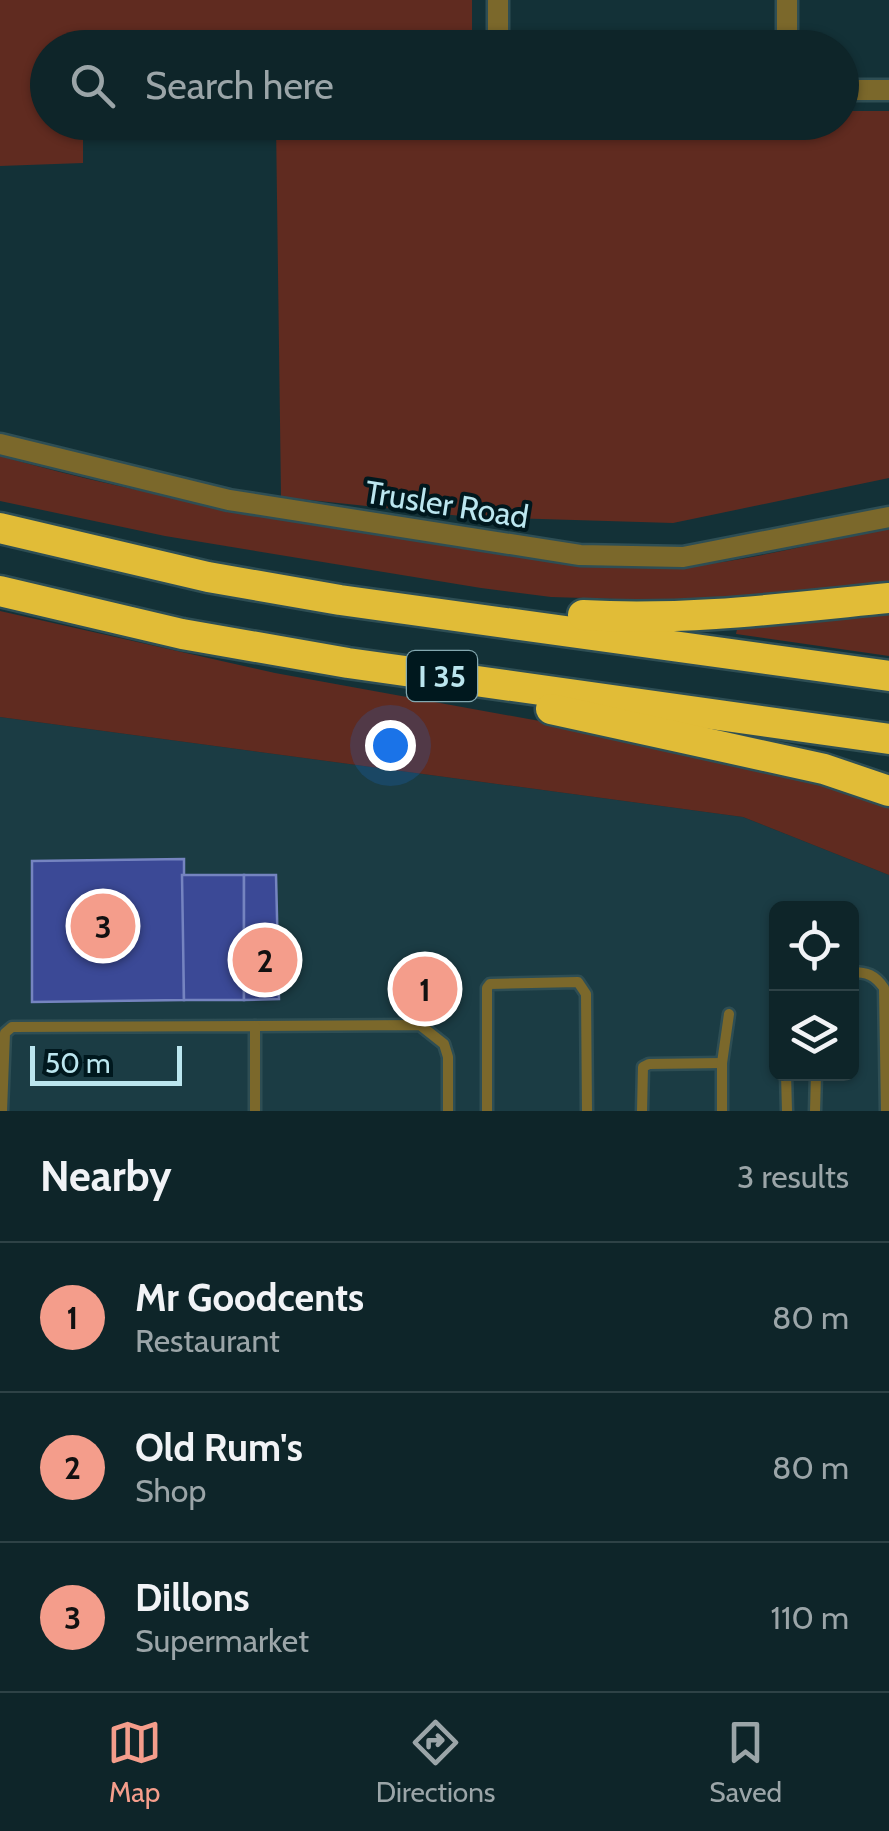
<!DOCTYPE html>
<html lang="en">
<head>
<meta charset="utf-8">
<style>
	:root { --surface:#0e2529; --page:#172d31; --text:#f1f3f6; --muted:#9ba5a8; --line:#2e4246; --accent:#f49d8b }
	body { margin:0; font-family:Cabin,sans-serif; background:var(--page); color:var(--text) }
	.controls { position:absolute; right:30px; bottom:30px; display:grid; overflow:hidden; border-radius:15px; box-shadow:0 2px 8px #0004 }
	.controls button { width:90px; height:90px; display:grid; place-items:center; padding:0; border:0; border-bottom:2px solid var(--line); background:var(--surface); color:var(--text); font:50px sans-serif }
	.scale { position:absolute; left:30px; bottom:25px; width:152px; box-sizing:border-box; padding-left:10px; border:5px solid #bbe6ef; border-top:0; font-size:28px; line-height:35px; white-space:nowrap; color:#bbe6ef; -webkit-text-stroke:8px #00181e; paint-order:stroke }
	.you { position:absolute; left:390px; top:745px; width:35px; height:35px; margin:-25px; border:8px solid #fff; border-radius:50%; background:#1a73e8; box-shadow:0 0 0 15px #1a73e833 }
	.badge { display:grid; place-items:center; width:65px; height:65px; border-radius:50%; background:var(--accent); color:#111; font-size:32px; font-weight:700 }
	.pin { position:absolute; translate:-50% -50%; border:5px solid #fff; box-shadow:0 2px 10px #0006 }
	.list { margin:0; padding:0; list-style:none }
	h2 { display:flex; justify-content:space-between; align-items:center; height:130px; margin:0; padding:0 40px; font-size:42px }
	h2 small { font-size:32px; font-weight:400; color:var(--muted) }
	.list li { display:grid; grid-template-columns:65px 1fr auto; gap:30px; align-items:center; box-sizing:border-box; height:150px; padding:0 40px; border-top:2px solid var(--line) }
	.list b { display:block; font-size:38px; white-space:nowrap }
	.list p { margin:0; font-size:32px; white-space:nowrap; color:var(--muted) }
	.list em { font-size:32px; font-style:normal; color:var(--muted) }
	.icon { flex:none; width:55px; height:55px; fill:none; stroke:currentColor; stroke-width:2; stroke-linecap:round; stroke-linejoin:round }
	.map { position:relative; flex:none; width:889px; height:1111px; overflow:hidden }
	.search { position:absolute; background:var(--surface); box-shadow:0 2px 8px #0004; left:30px; right:30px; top:30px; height:110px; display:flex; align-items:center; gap:25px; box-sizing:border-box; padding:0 35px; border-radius:55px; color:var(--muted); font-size:38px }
	.sheet { height:580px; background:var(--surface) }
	nav { display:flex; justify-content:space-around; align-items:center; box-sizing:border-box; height:140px; border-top:2px solid var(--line); background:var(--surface); font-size:28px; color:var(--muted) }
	nav a { display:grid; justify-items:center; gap:5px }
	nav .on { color:var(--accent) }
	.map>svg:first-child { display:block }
</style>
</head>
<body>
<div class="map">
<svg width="889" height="1111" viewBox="0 0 889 1111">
	<rect width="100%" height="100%" fill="#133137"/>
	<path fill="#1b3c44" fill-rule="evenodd" d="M0,717L743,817L889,875V1111H0ZM776,908H852V1074H776Z"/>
	<g fill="#602b20">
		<polygon points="0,0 472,0 472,47 48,48 48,122 83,123 83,163 0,166"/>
		<polygon points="842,111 889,111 889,478 673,523 471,517 281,497 276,123 842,122"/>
		<path d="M0,456C142,496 286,520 431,542C516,555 602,573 688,566C756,560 823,541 889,527V586L714,602L551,597L481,588L165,536L0,501Z"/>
		<polygon points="889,609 889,656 736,634 738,624"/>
		<polygon points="0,611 275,673 694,749 761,764 889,803 889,875 743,817 0,717"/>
	</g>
	<g fill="#3b4996" stroke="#7584c0" stroke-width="2.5">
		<polygon points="184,859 184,1000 32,1002 32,861"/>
		<polygon points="182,875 244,875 244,1000 184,1000"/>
		<polygon points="244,875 276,875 279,999 244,1000"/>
	</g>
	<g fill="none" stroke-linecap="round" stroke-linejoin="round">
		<g stroke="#2e4e54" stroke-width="15">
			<g id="lane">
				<path d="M852,972C867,972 875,975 884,988L886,1111"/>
				<polyline points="255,1026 420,1025 444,1044 448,1057 448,1111"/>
				<polyline points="786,1074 787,1111"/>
				<polyline points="2,1111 5,1033 12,1027 255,1026 255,1111"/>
				<polyline points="487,1111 487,988 490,984 578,982 586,994 587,1111"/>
				<polyline points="642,1111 643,1067 649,1064 722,1063"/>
				<polyline points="722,1111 722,1063 729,1014"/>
				<polyline points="815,1111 816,1074"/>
			</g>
		</g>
		<g stroke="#2e4e54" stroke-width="25">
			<g id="street">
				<polyline points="498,48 498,0"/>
				<polyline points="787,48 787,0"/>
				<polyline points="842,90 889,90"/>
				<polyline points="0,444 229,500 580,555 683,557 889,517"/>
			</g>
		</g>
		<g stroke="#2e4e54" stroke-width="35">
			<g id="highway">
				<polyline points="0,528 208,577 340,600 889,676"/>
				<polyline points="0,591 182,634 348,663 889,739"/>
				<path d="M583,615C686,621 787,608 889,598"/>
				<polyline points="551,709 824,769 889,791"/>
			</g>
		</g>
		<use href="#lane" stroke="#7b682b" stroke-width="10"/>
		<use href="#street" stroke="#7b682b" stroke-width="20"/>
		<use href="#highway" stroke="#e1bc37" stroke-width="30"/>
	</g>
	<g text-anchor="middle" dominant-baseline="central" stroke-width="8" stroke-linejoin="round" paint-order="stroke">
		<rect fill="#00181e" stroke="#83a8b0" stroke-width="2.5" x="407" y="651" width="70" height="50" rx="8"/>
		<g font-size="30" font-weight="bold" fill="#bbe6ef">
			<text x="442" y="676">I 35</text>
		</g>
		<g font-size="32" fill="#bbe6ef" stroke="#00181e">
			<text transform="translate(447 504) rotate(9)">Trusler Road</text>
		</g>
	</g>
</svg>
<div class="controls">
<button><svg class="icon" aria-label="locate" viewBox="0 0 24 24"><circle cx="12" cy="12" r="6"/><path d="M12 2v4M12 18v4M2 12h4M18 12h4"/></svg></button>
<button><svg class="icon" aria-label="layers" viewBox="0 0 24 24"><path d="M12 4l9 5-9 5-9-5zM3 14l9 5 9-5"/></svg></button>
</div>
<div class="scale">50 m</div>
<div class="you"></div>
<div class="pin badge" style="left:425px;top:989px">1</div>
<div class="pin badge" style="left:265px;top:960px">2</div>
<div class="pin badge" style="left:103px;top:926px">3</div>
<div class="search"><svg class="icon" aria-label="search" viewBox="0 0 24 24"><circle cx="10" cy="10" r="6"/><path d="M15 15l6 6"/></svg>Search here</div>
</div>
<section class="sheet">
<h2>Nearby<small>3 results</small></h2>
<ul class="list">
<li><span class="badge">1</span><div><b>Mr Goodcents</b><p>Restaurant</p></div><em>80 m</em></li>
<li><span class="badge">2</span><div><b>Old Rum's</b><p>Shop</p></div><em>80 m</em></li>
<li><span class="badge">3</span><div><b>Dillons</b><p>Supermarket</p></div><em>110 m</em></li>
</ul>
</section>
<nav>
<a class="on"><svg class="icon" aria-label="map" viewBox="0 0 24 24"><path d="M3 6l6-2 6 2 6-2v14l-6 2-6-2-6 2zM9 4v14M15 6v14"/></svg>Map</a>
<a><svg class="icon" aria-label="directions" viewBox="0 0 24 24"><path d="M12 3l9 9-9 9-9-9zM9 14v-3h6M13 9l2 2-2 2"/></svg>Directions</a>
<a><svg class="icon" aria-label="saved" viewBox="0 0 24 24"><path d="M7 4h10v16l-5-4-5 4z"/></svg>Saved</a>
</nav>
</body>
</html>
